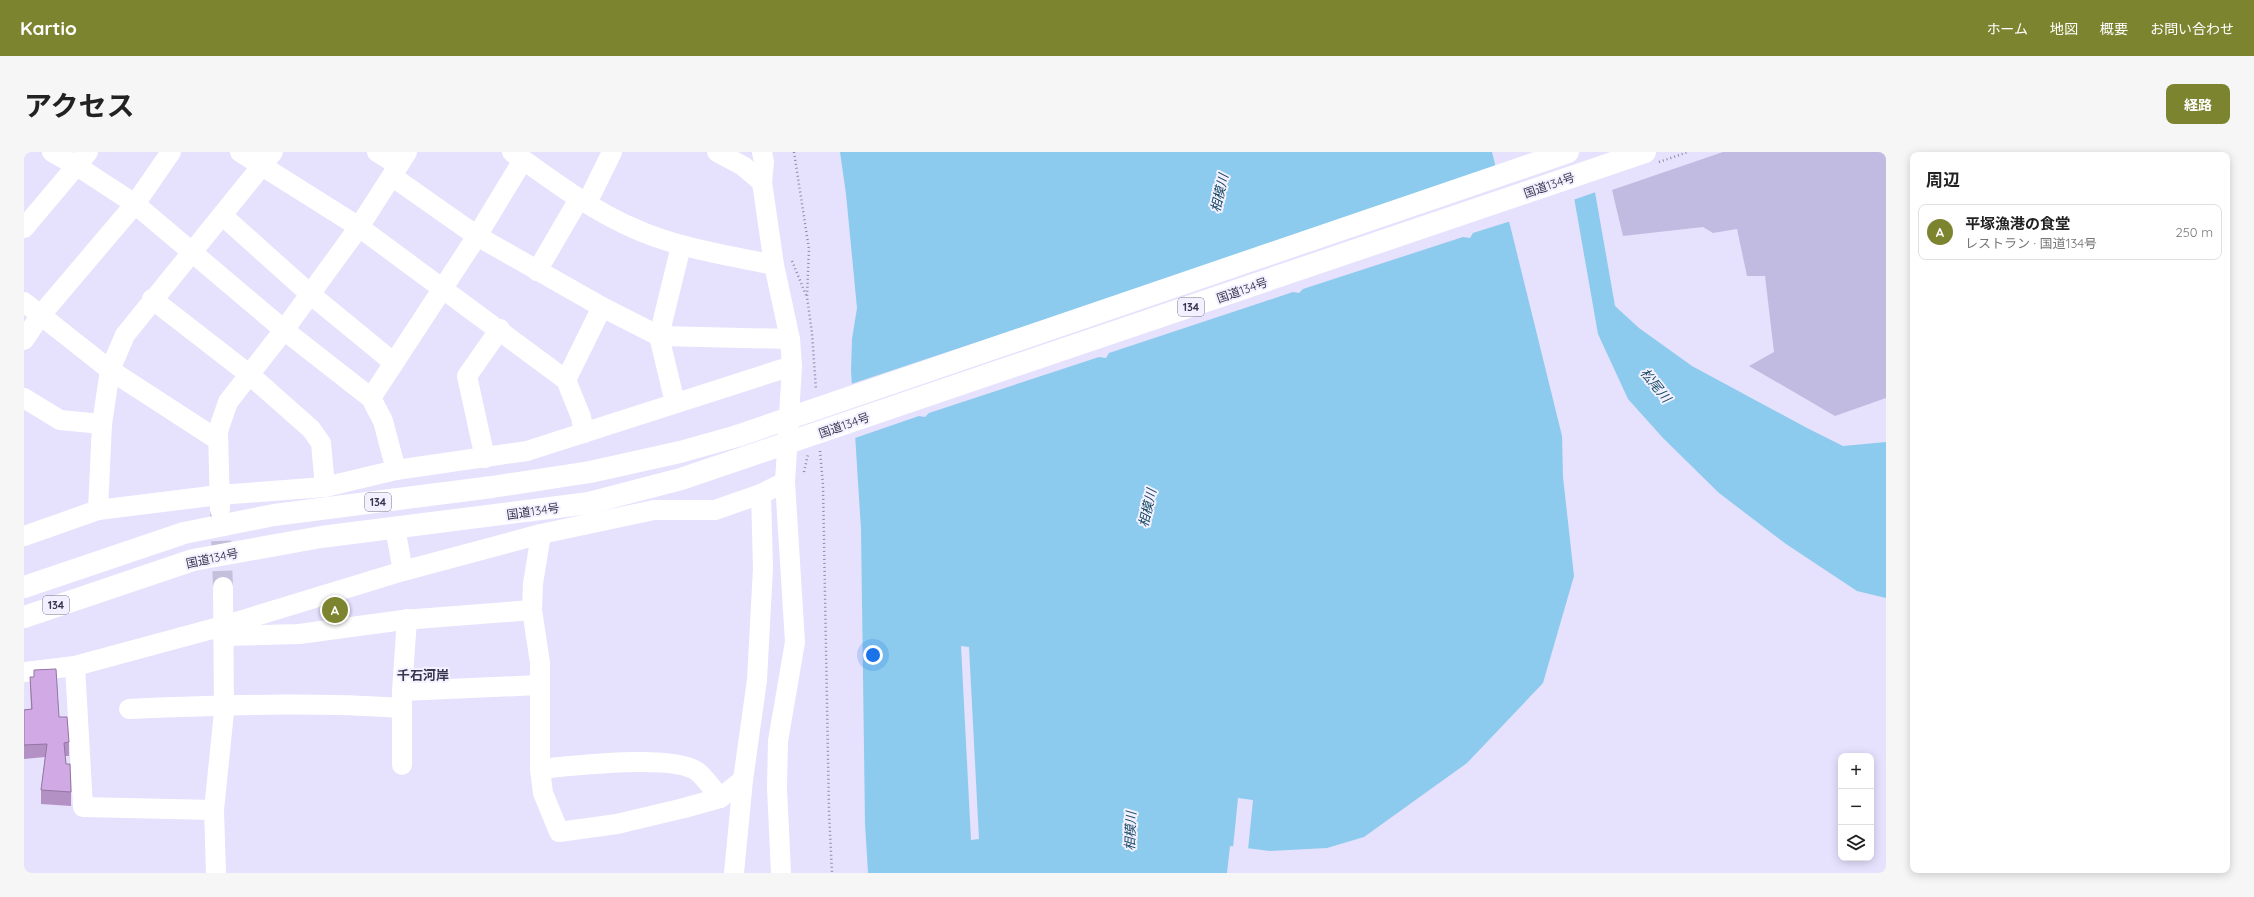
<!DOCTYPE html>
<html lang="ja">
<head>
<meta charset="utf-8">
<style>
	:root { --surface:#fff; --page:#f6f6f6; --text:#222; --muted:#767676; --line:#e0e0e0; --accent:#7d8430 }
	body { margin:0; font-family:Quicksand,"Noto Sans JP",sans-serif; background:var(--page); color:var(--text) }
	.controls { position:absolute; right:12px; bottom:12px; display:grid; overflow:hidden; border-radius:8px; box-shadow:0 2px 10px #0003 }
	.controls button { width:36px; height:36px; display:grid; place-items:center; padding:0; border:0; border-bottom:1px solid var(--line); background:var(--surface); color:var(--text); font:20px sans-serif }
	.you { position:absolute; left:849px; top:503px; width:14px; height:14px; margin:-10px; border:3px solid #fff; border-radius:50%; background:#1a73e8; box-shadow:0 0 0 6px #1a73e833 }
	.badge { display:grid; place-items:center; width:26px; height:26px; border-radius:50%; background:var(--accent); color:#fff; font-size:13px; font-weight:700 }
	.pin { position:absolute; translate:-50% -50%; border:2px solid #fff; box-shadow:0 1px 4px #0006 }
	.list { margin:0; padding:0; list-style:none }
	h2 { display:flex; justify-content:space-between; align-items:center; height:52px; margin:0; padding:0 16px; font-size:17px }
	h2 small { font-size:13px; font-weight:400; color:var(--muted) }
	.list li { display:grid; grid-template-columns:26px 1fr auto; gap:12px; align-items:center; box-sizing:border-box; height:56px; margin:0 8px 8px; padding:0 8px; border:1px solid var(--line); border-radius:8px }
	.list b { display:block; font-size:15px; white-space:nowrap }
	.list p { margin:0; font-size:13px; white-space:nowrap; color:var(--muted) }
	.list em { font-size:13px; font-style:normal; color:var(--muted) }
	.icon { flex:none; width:22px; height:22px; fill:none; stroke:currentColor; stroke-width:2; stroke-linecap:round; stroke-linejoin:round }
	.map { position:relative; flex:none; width:1862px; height:721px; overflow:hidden; border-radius:8px }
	header { display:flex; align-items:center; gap:24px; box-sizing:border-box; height:56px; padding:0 20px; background:var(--accent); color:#fff }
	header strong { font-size:19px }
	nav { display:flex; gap:22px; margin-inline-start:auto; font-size:14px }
	.intro { display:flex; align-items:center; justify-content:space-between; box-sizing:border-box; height:96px; padding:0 24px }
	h1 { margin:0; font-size:28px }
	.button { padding:10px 18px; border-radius:8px; background:var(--accent); color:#fff; font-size:14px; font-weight:700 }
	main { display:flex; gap:24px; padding:0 24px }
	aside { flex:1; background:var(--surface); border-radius:8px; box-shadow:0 2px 10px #0003 }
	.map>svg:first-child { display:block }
</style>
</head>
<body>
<header>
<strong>Kartio</strong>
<nav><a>ホーム</a><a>地図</a><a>概要</a><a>お問い合わせ</a></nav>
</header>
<div class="intro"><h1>アクセス</h1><a class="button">経路</a></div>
<main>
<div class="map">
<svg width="1862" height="721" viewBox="0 0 1862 721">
	<rect width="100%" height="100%" fill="#e6e1fd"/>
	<polygon fill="#c2bbe1" points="1699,0 1862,0 1862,246 1811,264 1725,214 1750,200 1741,124 1723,124 1713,77 1689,81 1679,75 1599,84 1588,38"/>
	<g fill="#8ccbee">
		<polygon points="816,0 1468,0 1538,284 1539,325 1550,424 1519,531 1443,611 1340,685 1303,696 1246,699 1206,694 1203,721 844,721 841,671 837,377 827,219 828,187 833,156 822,42"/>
		<polygon points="1542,0 1564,0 1591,154 1615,176 1668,214 1783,276 1819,294 1862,290 1862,446 1833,439 1762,392 1695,341 1639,286 1604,247 1574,182"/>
	</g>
	<g fill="#e6e1fd">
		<polygon points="1540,0 1566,0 1572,40 1549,48"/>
		<polygon points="1474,17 1487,69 1449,81 1446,86 1439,85 1279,137 1275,141 1269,140 1085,201 1082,206 1075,205 905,261 901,265 895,264 831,286 827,232"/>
		<polygon points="937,494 945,495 955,687 947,688"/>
		<polygon points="1214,646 1229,648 1224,698 1209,696"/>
	</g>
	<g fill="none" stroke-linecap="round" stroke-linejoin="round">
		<polyline stroke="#c4bfda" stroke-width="20" stroke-dasharray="20 10" stroke-linecap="butt" points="196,359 199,435"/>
		<g stroke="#8f8aa5" stroke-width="2.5" stroke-dasharray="1 3" stroke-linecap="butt">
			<polyline points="770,0 785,97 783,145 788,181 792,238"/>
			<polyline points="1635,10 1664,0"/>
			<polyline points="768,109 782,143"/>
			<polyline points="796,299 799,333 805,660 808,721"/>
			<polyline points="780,320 784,302"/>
		</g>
		<g stroke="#fff" stroke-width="20">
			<polyline points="28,0 53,14 111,52 260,178 347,246 359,269 372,318"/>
			<polyline points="216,0 335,75 542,228 557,265 560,281"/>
			<polyline points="353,0 374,13"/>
			<path d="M488,0C527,27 565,57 609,76C653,96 702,103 750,113"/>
			<polyline points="693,0 719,14 738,30"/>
			<polyline points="738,0 740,10 738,30 750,113 766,187 768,214 761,330 771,490 754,589 753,635 757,721"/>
			<polyline points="369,25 453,84 578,155 635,184 766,187"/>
			<polyline points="563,51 588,0"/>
			<polyline points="199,64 286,142 369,210"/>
			<polyline points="0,76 64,0"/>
			<polyline points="513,119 555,47"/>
			<polyline points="128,147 226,223 287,277 297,291 301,335"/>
			<polyline points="0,150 86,218 194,288"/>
			<polyline points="0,188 16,164 111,52 147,0"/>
			<polyline points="542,228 578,155"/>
			<polyline points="0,246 36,268 78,272"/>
			<polyline points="347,246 453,84 499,8"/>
			<polyline points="651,251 635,184 657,94"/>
			<polyline points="461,306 443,224 476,177"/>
			<polyline points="74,358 78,272 86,218 101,183 249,0"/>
			<polyline points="196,358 194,279 204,250 260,178 335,75 383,0"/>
			<polyline points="517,382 509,432 508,458 516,511 516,617 519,641 535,680 593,672 660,656 696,646 719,628"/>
			<polyline points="0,384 74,358 195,343 301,335 372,318 503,299 768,214"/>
			<polyline points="379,419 517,382 630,358 691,358 737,342 761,330"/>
			<polyline points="199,484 275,482 379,468 508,458"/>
			<polyline points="51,514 59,655 190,658"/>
			<polyline points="0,520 51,514 199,474 379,419 371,376"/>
			<polyline points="378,539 516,533"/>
			<path d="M105,557C196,553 287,550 378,556"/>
			<polyline points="378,613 378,539 383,467"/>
			<path d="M516,617C548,614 650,601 674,620C682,627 689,637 696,646"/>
			<polyline points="192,721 190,658 200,560 199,435"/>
			<polyline points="710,721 719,628 733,528 739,416 737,342"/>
		</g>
		<g stroke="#fff" stroke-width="22">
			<polyline points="0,435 160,381 250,363 468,335 566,320 656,300 713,284 1544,0"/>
			<polyline points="0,465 169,408 297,385 565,351 657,327 1621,0"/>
		</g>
	</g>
	<polygon fill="#b391c5" points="6,525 35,565 45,590 45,604 41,604 42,612 47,640 47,654 17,652 17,638 21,605 0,607 0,558 7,557"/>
	<polygon fill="#d0a9e5" stroke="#9276a0" points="32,517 35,565 43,565 45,590 40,591 42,612 46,612 47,640 17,638 23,592 0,593 0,558 8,557 6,525 10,525 10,518"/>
	<g text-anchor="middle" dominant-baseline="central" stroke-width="4" stroke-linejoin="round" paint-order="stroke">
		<g fill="#f3f1ff" stroke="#726e84" stroke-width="1">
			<rect x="1154" y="146" width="26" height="18" rx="3"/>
			<rect x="341" y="341" width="26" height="18" rx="3"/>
			<rect x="19" y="444" width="26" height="18" rx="3"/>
		</g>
		<g font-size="11" font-weight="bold" fill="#3b3650">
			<text x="1167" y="155">134</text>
			<text x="354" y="350">134</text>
			<text x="32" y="453">134</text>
		</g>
		<g font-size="12" fill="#3b3650" stroke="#f3f1ff">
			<text transform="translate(1525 33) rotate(-19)">国道134号</text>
			<text transform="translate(1218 138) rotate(-19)">国道134号</text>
			<text transform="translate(820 273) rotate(-19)">国道134号</text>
			<text transform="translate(509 359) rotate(-8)">国道134号</text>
			<text transform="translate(188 406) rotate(-12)">国道134号</text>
		</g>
		<g font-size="13" font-style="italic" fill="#184a63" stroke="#f3f1ff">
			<text transform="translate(1195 41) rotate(-77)">相模川</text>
			<text transform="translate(1632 233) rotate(51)">松尾川</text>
			<text transform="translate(1123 356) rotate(-77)">相模川</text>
			<text transform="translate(1106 679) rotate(-88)">相模川</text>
		</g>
		<g font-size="13" font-weight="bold" fill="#3b3650" stroke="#f3f1ff">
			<text x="399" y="523">千石河岸</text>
		</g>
	</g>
</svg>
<div class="controls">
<button>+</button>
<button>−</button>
<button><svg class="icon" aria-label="layers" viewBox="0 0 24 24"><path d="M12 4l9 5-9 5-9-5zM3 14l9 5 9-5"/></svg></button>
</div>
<div class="you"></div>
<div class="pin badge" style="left:311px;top:458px">A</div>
</div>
<aside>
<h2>周辺<small></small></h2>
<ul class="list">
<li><span class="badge">A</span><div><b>平塚漁港の食堂</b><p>レストラン · 国道134号</p></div><em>250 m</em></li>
</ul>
</aside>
</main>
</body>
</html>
